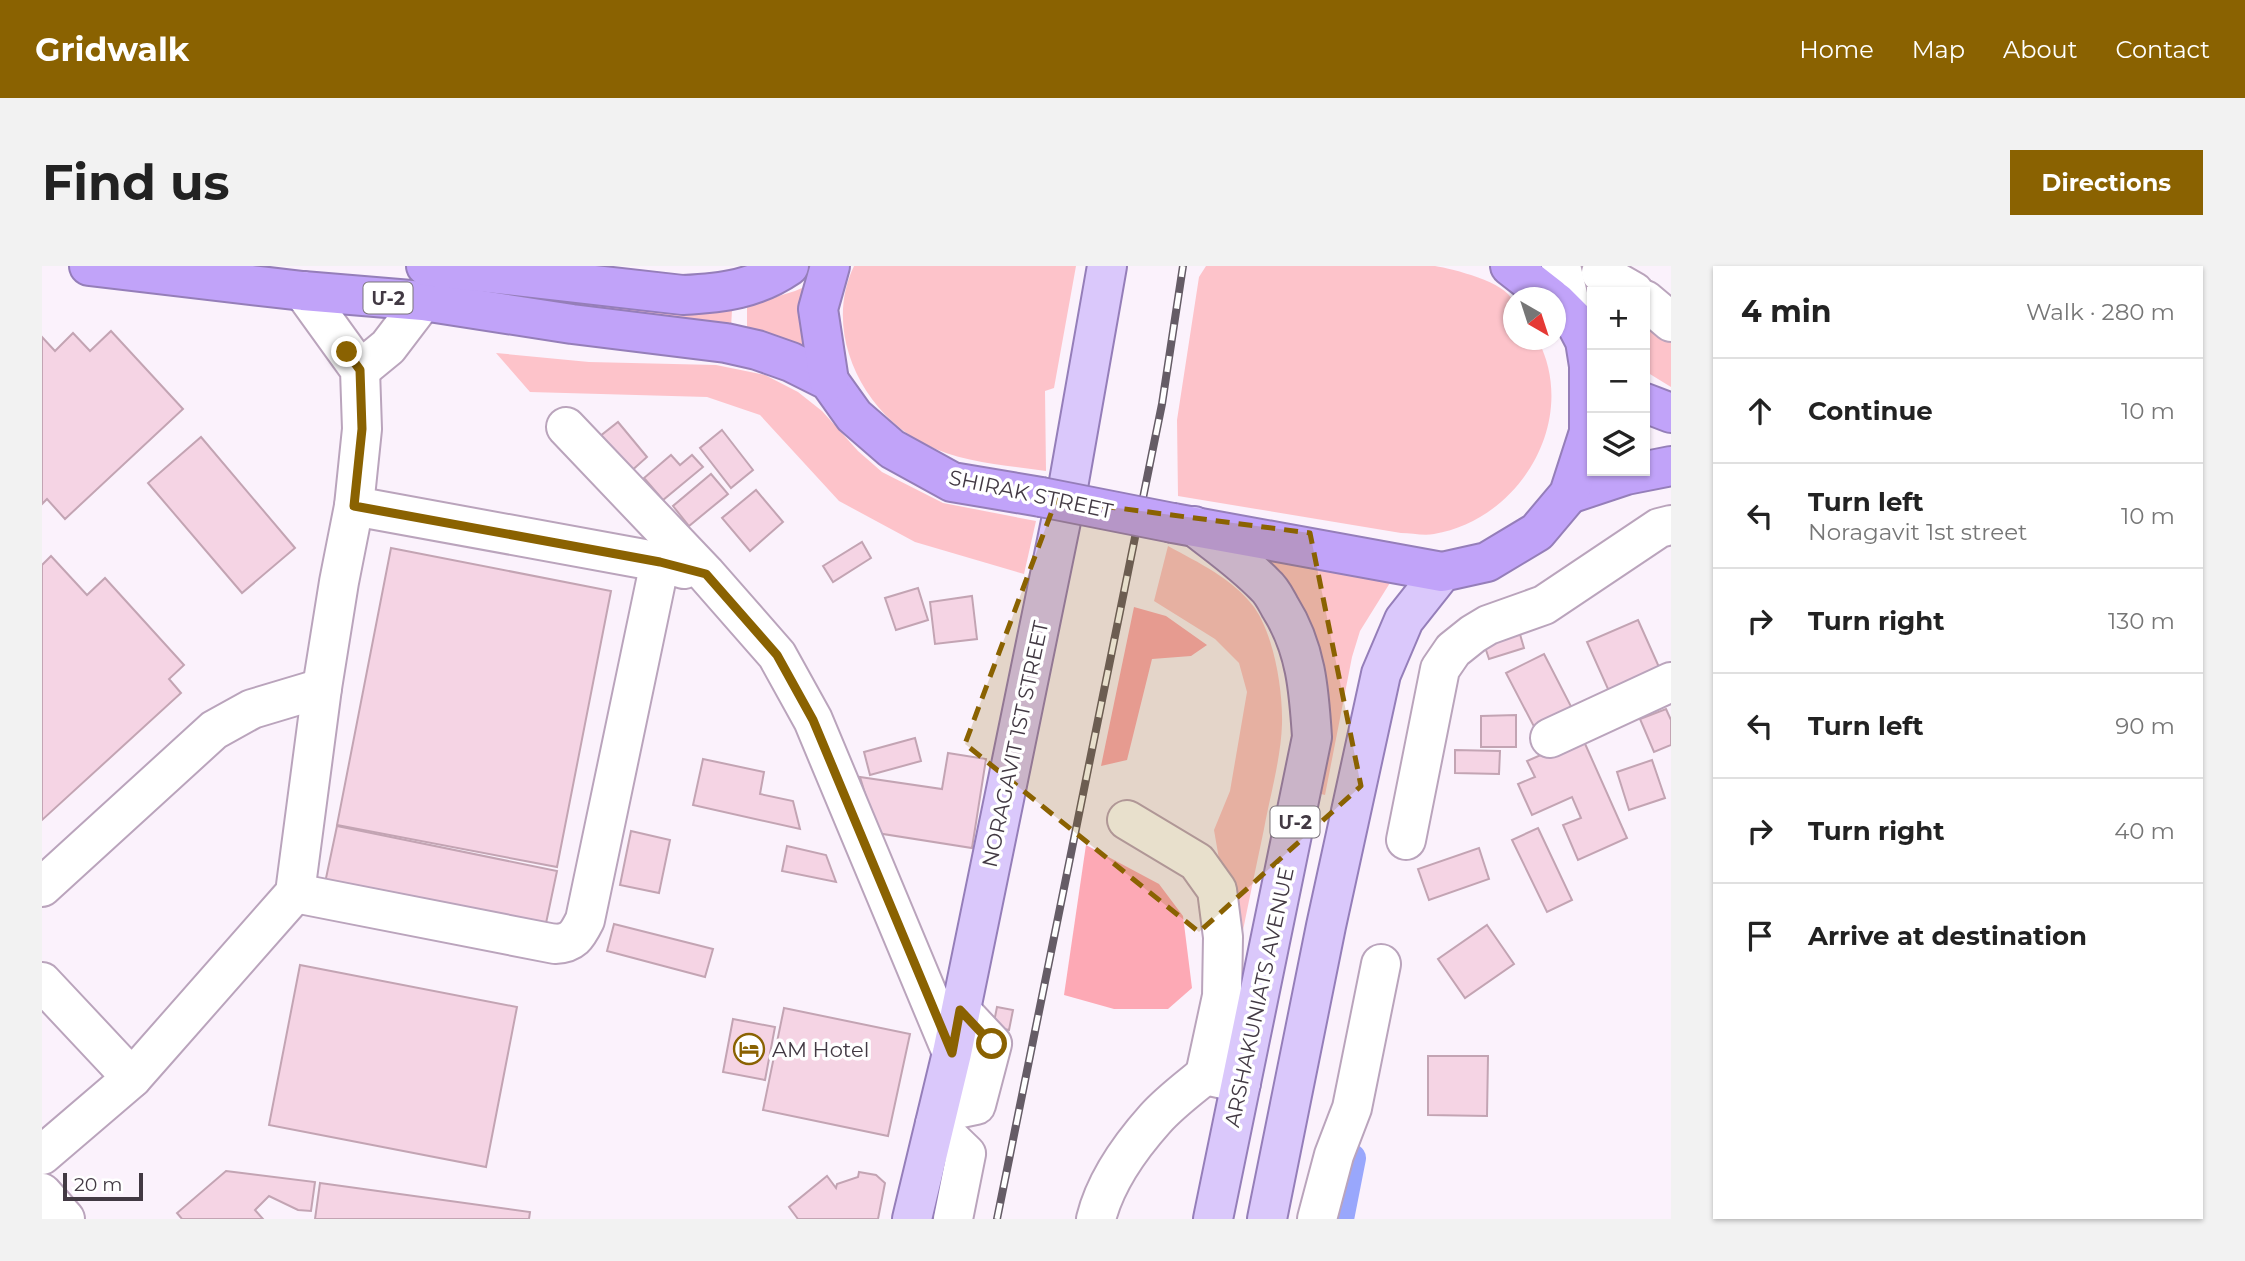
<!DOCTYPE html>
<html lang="en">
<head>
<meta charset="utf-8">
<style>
	:root { --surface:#fff; --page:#f2f2f2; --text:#222; --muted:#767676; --line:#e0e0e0; --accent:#8a6201 }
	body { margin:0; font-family:Montserrat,"Noto Sans Armenian",sans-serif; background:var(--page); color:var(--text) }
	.controls { position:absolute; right:21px; top:21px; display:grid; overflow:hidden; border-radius:0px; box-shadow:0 2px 5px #0004 }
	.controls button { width:63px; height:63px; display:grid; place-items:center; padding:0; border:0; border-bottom:2px solid var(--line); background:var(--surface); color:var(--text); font:35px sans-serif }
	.compass { position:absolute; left:1461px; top:21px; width:63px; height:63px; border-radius:50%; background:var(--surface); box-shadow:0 2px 5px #0004; rotate:141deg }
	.scale { position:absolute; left:21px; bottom:18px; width:80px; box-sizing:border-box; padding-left:7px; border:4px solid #423943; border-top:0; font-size:19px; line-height:24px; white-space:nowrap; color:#423943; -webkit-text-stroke:5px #fff; paint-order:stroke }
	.stop { position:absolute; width:21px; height:21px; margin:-16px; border:5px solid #8a6201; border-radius:50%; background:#fff }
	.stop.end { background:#8a6201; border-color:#fff; box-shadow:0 2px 7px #0008 }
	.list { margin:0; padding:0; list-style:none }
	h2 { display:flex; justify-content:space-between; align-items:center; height:91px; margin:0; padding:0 28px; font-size:30px }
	h2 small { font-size:23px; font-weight:400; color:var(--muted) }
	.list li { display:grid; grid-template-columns:46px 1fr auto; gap:21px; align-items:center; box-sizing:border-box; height:105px; padding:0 28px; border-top:2px solid var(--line) }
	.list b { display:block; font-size:26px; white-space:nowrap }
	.list p { margin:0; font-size:23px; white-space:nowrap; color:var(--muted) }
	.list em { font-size:23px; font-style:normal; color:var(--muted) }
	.icon { flex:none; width:38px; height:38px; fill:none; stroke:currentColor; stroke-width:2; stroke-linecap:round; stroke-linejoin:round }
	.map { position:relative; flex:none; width:1629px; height:953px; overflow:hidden; border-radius:0px }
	header { display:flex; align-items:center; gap:42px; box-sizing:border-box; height:98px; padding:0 35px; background:var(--accent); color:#fff }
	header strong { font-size:33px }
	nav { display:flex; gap:38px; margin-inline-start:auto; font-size:24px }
	.intro { display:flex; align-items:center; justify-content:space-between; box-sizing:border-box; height:168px; padding:0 42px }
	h1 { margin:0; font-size:49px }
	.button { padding:18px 32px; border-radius:0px; background:var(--accent); color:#fff; font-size:24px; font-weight:700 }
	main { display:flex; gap:42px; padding:0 42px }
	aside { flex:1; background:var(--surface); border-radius:0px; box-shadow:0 2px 5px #0004 }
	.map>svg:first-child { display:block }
</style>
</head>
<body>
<header>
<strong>Gridwalk</strong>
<nav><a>Home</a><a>Map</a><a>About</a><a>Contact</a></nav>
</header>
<div class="intro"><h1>Find us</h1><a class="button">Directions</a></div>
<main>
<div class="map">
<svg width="1629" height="953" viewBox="0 0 1629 953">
	<rect width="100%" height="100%" fill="#fbf2fc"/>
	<g fill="#fdc3ca">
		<path d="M812,0H1034L1012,122L1003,125L1004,205C964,199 919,197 883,178C821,147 780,66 812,0Z"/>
		<path d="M1164,0H1393C1411,3 1464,16 1471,35C1475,45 1472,63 1472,74H1496C1537,154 1479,253 1392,268C1382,270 1369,267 1359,267L1136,230L1135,154L1157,11Z"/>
		<polygon points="776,15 774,91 705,63 705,40 753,25"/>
		<polygon points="397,22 647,45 690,44 689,62"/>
		<polygon points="1603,55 1621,72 1629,76 1629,121 1603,105"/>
		<polygon points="454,87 547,96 674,99 723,109 756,126 780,145 816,185 840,206 901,237 994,255 982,308 873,276 797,235 718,149 665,131 488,126"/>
		<path d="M1126,280C1157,297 1190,312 1212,341C1232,369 1241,424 1240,458C1239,492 1228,530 1222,563C1210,620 1198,677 1187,735L1186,645L1172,564L1188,525L1205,426L1197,397L1173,373L1112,335Z"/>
		<polygon points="1222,291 1351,312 1318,365 1310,391 1283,529 1275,527"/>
	</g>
	<g fill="#fda9b5">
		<polygon points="1092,341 1124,350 1165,379 1149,390 1110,393 1085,494 1059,500"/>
		<polygon points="1044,579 1117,618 1141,650 1150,722 1126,743 1072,743 1022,729"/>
	</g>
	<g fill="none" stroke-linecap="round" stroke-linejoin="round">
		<polyline stroke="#99a7fc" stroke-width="28" points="1298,953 1310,892"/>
	</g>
	<g fill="#f5d4e4" stroke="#c3a4b3" stroke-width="2">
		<polygon points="69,65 141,143 23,253 5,233 0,238 0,71 13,85 31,67 48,85"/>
		<polygon points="576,156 605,191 587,207 557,171"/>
		<polygon points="680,164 711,204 689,222 658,182"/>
		<polygon points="159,171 253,282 200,327 106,217"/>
		<polygon points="629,189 638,199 650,189 661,201 621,234 602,212"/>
		<polygon points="669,208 686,228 647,260 631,240"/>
		<polygon points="714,224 741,256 708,285 680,252"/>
		<polygon points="820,276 829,292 791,316 781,300"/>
		<polygon points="349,282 569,325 515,601 295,559"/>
		<polygon points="9,290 45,329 63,312 142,399 127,413 139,427 0,554 0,299"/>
		<polygon points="876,322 886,354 854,364 843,332"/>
		<polygon points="930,330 935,373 893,378 888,336"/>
		<polygon points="1596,354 1621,410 1570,432 1545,376"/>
		<polygon points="1475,358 1482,382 1447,393 1439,369"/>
		<polygon points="1502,388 1536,454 1499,474 1464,407"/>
		<polygon points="1624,443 1629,454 1629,479 1612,486 1598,453"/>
		<polygon points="1474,449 1474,481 1439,481 1439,450"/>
		<polygon points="1540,471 1585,572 1536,594 1521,559 1539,552 1530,531 1490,549 1476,518 1493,511 1485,495"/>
		<polygon points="873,472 879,495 828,509 822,486"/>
		<polygon points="1413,484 1458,485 1457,508 1413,507"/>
		<polygon points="906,487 944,493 930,582 835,567 818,511 900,523"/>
		<polygon points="661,493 722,506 718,528 751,535 758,563 651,539"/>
		<polygon points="1610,494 1623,532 1587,544 1575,506"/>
		<polygon points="295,560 515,605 503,662 283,617"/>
		<polygon points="1496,562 1530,634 1505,646 1470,574"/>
		<polygon points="589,565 628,574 617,627 578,619"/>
		<polygon points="745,580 784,589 794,616 740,605"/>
		<polygon points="1437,582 1447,613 1387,634 1376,603"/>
		<polygon points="572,658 671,683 663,711 565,685"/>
		<polygon points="1445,659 1472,698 1423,732 1396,693"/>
		<polygon points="258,699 475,741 444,901 227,859"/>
		<polygon points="955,741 971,744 967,764 951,761"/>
		<polygon points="742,742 868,768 846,870 721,844"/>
		<polygon points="691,753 733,761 723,814 681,806"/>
		<polygon points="1386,790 1446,790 1445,850 1386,849"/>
		<polygon points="184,905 273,916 269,945 256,944 227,930 213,944 221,953 140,953 135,947"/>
		<polygon points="817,906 834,909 843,917 836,953 756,953 747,941 785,910 794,922 795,918 816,911"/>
		<polygon points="278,917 488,946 487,953 273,953"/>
	</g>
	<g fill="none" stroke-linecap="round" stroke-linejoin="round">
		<g stroke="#baa4bc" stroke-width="42">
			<g id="minor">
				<polyline points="1519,0 1532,54"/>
				<polyline points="1559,7 1592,26"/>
				<polyline points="1603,34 1629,56"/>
				<polyline points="318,104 346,81 381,35"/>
				<polyline points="524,161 664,308 735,389 771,454 910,787"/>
				<polyline points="312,240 618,296 642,303"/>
				<polyline points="1508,472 1629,416"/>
				<polyline points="1085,554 1155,596 1175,624 1181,671 1180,730 1163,809 1199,817"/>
				<polyline points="1364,574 1398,403 1411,384 1431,368 1446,359 1502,339 1617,262 1629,259"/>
				<polyline points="0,621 172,464 210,443 280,422"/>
				<path d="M253,627L513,678C531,677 535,670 543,654L618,296"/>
				<polyline points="0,716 90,812 253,627 280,422 297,316 312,240 320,163 318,104 261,25"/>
				<polyline points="896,847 934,839 950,778 918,744"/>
				<polyline points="893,858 924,888 911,953"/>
				<polyline points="0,889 90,812"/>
				<polyline points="0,927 23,953"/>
				<path d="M1054,953C1063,917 1088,881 1113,853C1127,837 1146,823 1163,809"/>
				<polyline points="1275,953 1292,889 1310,842 1339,698"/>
			</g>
		</g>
		<g stroke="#957eb9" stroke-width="42">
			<g id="major">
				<path d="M1152,260C1176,279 1202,297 1223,319C1230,325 1234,334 1238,341C1264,382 1267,424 1270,471L1171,953"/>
				<polyline points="870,953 910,787 1026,221 1065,0"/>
				<polyline points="1225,953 1284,660 1339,408 1362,354 1400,306"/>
			</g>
		</g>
		<g stroke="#957eb9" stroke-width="42">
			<g id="highway">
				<polyline points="47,0 261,25 381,35 530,58 684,77 715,84 749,96 787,115 812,150 850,183 910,216 999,231"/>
				<path d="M384,0L641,29C682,27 713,23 747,0"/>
				<polyline points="1468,0 1509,32"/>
				<polyline points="787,115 776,43 788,0"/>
				<polyline points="1603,137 1629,147"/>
				<polyline points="1527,228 1584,209 1629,200"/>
				<polyline points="1131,257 1400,306 1445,296 1495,266 1527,228 1547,166 1547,100 1543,75 1532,54 1514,36"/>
			</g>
		</g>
		<use href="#minor" stroke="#fff" stroke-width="38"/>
		<use href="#major" stroke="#dac8fb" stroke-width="38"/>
		<use href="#highway" stroke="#c1a3f9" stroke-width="38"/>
		<g stroke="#655c66" stroke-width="8">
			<polyline id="rail" points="955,953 1120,138 1141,0"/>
		</g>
		<use href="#rail" stroke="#fff" stroke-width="5" stroke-dasharray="16" stroke-linecap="butt"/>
		<g stroke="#957eb9" stroke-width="42" stroke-linecap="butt">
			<polyline id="highway-bridge" points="999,231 1131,257"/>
		</g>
		<use href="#highway-bridge" stroke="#c1a3f9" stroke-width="38"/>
	</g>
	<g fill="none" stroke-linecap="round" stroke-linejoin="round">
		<polyline stroke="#8a6201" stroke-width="9" points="305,86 318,104 320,163 312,240 618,296 664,308 735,389 771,454 910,787 918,744 950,778"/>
	</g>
	<path fill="#8a6201" fill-opacity="0.2" stroke="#8a6201" stroke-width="5" stroke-dasharray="14 9" stroke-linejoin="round" d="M1014,234L1268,267L1319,520L1157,666L923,478Z"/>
	<defs>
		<g id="hotel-ring" transform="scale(1.575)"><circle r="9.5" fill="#fff" stroke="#8a6201" stroke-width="1.5"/><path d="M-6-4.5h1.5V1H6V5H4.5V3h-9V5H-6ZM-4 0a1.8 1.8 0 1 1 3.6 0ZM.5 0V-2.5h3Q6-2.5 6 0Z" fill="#8a6201"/></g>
	</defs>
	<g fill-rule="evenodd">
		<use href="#hotel-ring" x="707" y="783"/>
	</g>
	<g text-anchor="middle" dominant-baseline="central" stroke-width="7" stroke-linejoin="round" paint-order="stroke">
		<g fill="#fff" stroke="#7b747b" stroke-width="2">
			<rect x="321.5" y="16.5" width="49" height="31" rx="5"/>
			<rect x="1228.5" y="540.5" width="49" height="31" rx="5"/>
		</g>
		<g font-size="19" font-weight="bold" fill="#423943">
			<text x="346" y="32">Մ-2</text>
			<text x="1253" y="556">Մ-2</text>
		</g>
		<g font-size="21" fill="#423943" stroke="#fff">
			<text transform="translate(989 228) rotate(12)">SHIRAK STREET</text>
			<text transform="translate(973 478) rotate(-78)">NORAGAVIT 1ST STREET</text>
			<text transform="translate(1217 731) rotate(-78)">ARSHAKUNIATS AVENUE</text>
		</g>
		<g font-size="21" fill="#423943" stroke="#fff" text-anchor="start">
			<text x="730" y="783">AM Hotel</text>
		</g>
	</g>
</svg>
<div class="controls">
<button>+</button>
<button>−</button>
<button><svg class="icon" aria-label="layers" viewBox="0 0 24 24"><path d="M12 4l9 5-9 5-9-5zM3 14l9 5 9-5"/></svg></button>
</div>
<svg class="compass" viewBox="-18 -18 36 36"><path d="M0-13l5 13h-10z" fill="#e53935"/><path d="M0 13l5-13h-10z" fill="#767676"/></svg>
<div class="scale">20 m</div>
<div class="stop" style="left:950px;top:778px"></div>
<div class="stop end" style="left:305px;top:86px"></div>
</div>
<aside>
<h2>4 min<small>Walk · 280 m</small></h2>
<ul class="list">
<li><svg class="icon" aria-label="ahead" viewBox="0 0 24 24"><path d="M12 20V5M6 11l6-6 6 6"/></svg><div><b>Continue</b></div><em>10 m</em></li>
<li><svg class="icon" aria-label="left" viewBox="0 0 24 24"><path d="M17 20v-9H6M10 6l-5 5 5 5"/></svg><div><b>Turn left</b><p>Noragavit 1st street</p></div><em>10 m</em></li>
<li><svg class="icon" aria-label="right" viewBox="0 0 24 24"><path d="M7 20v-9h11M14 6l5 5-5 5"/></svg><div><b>Turn right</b></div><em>130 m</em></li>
<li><svg class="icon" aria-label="left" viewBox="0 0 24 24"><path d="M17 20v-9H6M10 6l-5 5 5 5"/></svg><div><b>Turn left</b></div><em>90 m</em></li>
<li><svg class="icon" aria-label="right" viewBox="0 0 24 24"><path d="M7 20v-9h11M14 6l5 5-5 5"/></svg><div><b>Turn right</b></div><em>40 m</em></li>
<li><svg class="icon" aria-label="arrive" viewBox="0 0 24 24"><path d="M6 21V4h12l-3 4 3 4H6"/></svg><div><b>Arrive at destination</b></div></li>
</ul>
</aside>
</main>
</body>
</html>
